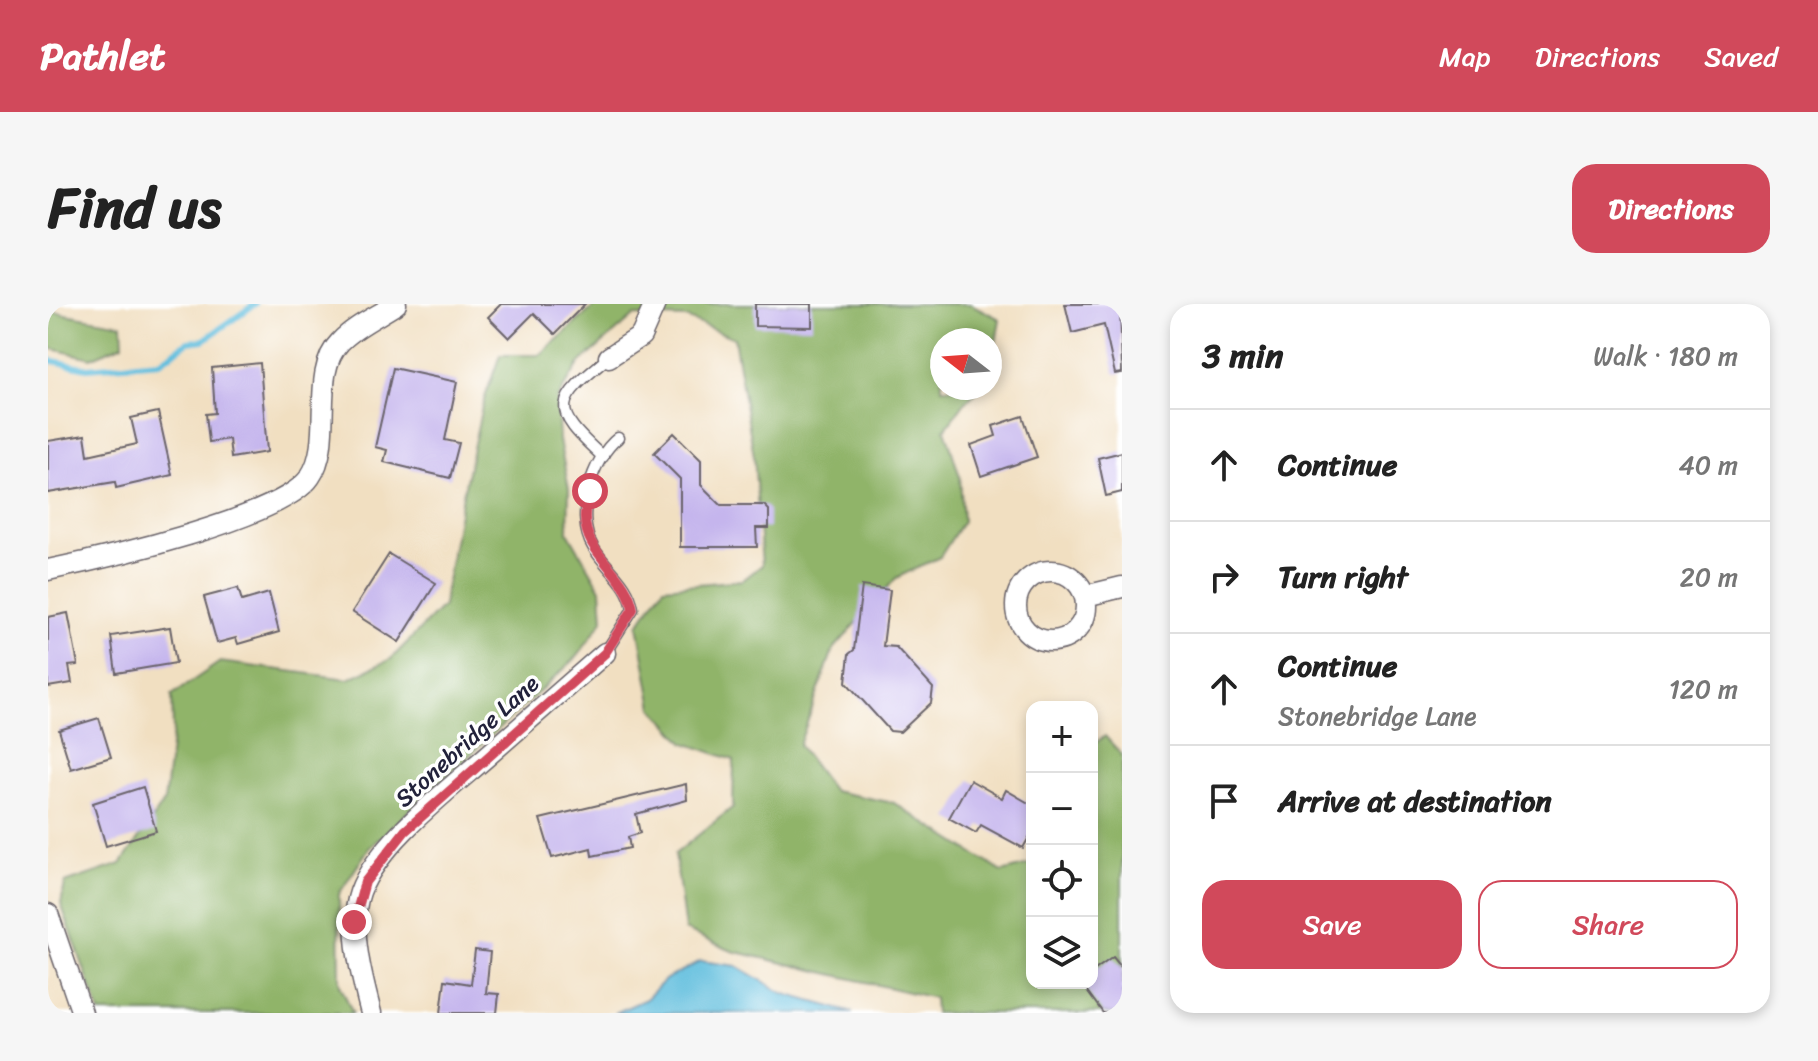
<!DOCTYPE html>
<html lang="en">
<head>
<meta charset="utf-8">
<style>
	:root { --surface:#fff; --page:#f6f6f6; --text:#222; --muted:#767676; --line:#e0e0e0; --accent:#d1495b }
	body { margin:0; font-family:Sriracha,sans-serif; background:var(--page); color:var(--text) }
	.controls { position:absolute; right:24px; bottom:24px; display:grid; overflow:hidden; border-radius:16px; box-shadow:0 4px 12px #0003 }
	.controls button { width:72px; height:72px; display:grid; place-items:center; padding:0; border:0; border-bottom:2px solid var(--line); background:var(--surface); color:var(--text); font:40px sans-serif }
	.compass { position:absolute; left:882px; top:24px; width:72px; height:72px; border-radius:50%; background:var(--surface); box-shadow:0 4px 12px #0003; rotate:287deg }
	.stop { position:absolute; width:24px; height:24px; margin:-18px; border:6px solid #d1495b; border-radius:50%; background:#fff }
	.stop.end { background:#d1495b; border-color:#fff; box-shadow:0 2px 8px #0008 }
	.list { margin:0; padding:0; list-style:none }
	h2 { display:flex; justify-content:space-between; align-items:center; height:104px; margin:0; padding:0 32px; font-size:34px }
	h2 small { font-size:26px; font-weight:400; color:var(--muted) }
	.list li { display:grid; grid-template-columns:52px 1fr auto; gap:24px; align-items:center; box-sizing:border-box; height:112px; padding:0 32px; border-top:2px solid var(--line) }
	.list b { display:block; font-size:30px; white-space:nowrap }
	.list p { margin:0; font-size:26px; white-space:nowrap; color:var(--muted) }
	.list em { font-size:26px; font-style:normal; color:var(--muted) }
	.actions { display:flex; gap:16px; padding:24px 32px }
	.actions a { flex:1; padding:18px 0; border:2px solid var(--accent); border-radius:24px; text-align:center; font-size:28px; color:var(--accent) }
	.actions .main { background:var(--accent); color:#fff }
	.icon { flex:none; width:44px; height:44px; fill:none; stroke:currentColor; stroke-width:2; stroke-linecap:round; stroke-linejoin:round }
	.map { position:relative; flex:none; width:1074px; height:709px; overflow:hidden; border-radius:24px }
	header { display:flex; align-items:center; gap:48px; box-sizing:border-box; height:112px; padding:0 40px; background:var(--accent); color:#fff }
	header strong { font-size:38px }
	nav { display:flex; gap:44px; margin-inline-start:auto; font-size:28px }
	.intro { display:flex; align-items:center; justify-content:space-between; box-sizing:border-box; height:192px; padding:0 48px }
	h1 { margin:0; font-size:56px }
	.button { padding:20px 36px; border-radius:24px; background:var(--accent); color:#fff; font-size:28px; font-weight:700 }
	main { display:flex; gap:48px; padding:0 48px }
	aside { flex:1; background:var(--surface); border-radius:24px; box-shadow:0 4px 12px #0003 }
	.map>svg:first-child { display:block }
</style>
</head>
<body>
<header>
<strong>Pathlet</strong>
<nav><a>Map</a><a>Directions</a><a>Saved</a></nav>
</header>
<div class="intro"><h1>Find us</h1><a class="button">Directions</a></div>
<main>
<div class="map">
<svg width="1074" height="709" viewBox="0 0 1074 709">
	<rect width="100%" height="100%" fill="#fff"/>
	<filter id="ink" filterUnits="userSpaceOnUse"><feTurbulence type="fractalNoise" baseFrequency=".0125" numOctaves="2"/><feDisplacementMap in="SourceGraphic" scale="16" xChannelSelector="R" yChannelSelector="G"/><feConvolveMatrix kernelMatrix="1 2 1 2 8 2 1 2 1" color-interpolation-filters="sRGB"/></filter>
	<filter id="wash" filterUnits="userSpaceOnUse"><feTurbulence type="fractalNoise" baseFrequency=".006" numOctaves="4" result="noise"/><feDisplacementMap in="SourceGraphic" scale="32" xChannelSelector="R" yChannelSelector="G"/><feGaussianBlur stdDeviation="1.8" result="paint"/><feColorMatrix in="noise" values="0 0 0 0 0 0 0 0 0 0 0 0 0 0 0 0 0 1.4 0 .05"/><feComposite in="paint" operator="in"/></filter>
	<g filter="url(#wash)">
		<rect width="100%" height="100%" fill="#f1dfc1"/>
		<g fill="#90b469" stroke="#596b52" stroke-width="2">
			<polygon points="549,0 923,0 952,15 942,75 942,36 894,36 894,84 934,84 917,98 897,125 912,173 915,217 892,253 848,274 785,346 751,441 785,487 846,499 954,568 984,560 984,679 1044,679 1044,441 1057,432 1074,451 1074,709 887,709 886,694 684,647 637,626 627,550 685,503 686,456 637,439 605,404 590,321 616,283 695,276 714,261 706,152 686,34 638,14 586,12 531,60 509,95 511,136 521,185 520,228 553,285 555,316 529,353 321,544 291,590 292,681 305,709 52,709 13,600 17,579 73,560 116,498 125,426 124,391 172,358 300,375 343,355 395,302 410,214 434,102 452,51 492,51"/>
			<polygon points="0,7 74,20 75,40 43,54 0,44"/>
		</g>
		<polygon fill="#5fbddd" stroke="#40708c" stroke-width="2" points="653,657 689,662 737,690 805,709 567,709 598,695 618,675"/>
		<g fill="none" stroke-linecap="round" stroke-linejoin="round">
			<polyline stroke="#5fbddd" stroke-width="6" points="0,56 39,64 112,58 140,38 156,36 207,0"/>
		</g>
		<g id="blocks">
			<g fill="#c5b5ed">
				<polygon points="453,0 537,0 507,30 486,9 461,34 440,13"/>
				<polygon points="707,0 764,0 764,23 707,22"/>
				<polygon points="1017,0 1072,0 1074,69 1067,70 1056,21 1024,29"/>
				<polygon points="212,59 219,148 183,154 181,135 161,138 158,110 167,109 164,64"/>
				<polygon points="345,64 409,78 397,136 411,139 402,174 336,158 339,146 327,143"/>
				<polygon points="110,108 124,171 68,184 67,178 0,189 0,137 37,131 40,151 89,140 83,114"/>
				<polygon points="975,112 989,153 933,172 923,141 948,132 945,122"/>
				<polygon points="626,129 653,156 653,181 673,201 716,201 721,206 721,224 708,224 709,243 632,243 632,175 606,149"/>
				<polygon points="1074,148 1074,188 1058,192 1050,154"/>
				<polygon points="341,250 388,279 351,338 304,308"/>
				<polygon points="814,282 842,286 835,342 848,343 885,384 883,399 852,428 842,427 798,378 801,350 806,346"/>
				<polygon points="190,284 194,297 221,289 231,328 190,340 188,334 169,339 156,293"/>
				<polygon points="20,309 30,361 21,362 24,379 0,383 0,313"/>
				<polygon points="122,323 128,359 68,369 63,332"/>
				<polygon points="51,414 63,453 23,465 11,426"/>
				<polygon points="922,476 954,494 958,486 984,501 984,528 975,544 933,521 928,529 901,514"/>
				<polygon points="638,480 639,496 588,510 592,529 580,533 582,544 544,552 543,544 504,554 492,515"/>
				<polygon points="95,483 108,527 58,542 45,499"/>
				<polygon points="427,646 442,648 438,689 451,690 449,709 393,709 397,676 423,680"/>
				<polygon points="1065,653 1074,664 1074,709 1055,709 1033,679 1044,679 1044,668"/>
			</g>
		</g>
	</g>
	<g filter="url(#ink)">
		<use href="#blocks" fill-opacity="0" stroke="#6a646a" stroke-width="2"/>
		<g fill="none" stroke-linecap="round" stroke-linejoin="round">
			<g stroke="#6a646a" stroke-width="13">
				<g id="lane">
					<path d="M555,153C501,104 506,98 561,53"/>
					<path d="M557,349L585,305C581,278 558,265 545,243C526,212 544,154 570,134"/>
				</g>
			</g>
			<g stroke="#6a646a" stroke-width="23">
				<g id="street">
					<polyline points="561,53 593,32 607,0"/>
					<path d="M0,266C53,255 235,214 262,173C287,137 261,69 292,38C307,22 330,12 348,0"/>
					<circle cx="1003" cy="302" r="35"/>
					<polyline points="1037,292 1074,283"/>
					<polyline points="0,610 34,709"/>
					<path d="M323,709C314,675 300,622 312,588C329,541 399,487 437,454C477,419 517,384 557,349"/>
				</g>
			</g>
			<use href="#lane" stroke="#fff" stroke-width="10"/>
			<use href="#street" stroke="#fff" stroke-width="20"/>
		</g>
	</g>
	<g fill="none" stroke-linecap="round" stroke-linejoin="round" filter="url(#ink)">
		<path stroke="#d1495b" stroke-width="10" d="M306,618L317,578L357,527L557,349L585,305C579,269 535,250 537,211C537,203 540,195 542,187"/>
	</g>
	<g text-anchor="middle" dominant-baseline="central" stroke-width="7" stroke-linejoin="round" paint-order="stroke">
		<g font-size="24" fill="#22223b" stroke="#fff">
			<text transform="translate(419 437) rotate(-42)">Stonebridge Lane</text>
		</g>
	</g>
</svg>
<div class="controls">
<button>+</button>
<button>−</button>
<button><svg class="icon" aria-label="locate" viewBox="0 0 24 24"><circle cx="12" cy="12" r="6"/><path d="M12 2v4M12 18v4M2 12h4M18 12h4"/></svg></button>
<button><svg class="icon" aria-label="layers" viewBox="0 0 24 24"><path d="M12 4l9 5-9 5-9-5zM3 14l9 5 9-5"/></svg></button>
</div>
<svg class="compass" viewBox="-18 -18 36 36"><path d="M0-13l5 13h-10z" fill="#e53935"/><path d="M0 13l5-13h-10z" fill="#767676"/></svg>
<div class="stop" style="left:542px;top:187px"></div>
<div class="stop end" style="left:306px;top:618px"></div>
</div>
<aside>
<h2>3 min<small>Walk · 180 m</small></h2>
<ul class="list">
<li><svg class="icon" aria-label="ahead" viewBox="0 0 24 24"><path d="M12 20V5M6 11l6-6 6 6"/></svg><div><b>Continue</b></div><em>40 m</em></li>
<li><svg class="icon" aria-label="right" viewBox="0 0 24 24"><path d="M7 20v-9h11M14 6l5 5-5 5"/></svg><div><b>Turn right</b></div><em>20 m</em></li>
<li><svg class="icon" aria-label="ahead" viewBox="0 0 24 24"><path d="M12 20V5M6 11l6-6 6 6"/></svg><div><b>Continue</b><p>Stonebridge Lane</p></div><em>120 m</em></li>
<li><svg class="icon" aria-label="arrive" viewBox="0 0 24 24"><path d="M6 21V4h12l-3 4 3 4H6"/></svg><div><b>Arrive at destination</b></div></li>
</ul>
<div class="actions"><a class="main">Save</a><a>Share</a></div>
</aside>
</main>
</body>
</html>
